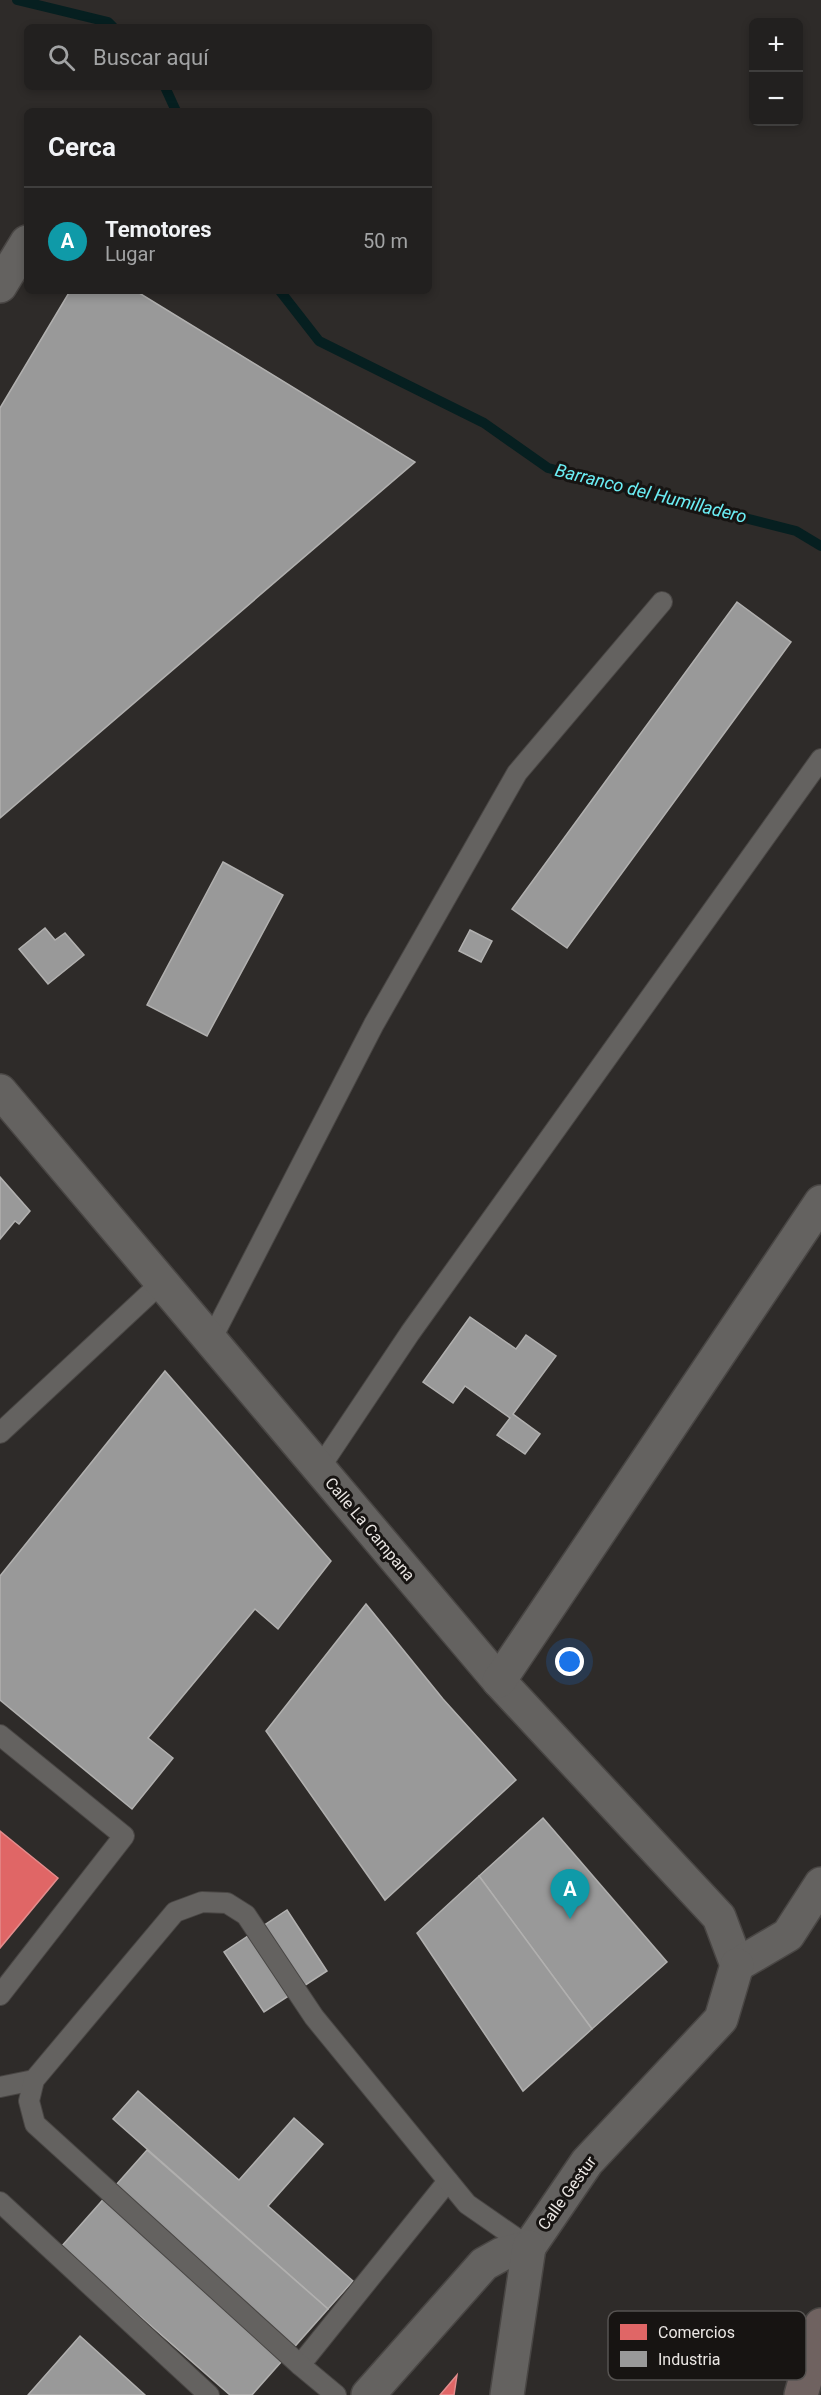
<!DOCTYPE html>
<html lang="es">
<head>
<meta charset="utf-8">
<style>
	:root { --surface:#22201f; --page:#2e2d2c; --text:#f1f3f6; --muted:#a2a3a4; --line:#3f3e3d; --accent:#a8a5a2 }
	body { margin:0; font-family:Roboto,sans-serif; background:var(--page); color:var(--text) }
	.controls { position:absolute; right:18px; top:18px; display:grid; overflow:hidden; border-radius:9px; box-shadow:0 3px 9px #0003 }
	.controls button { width:54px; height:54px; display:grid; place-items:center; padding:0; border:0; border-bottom:2px solid var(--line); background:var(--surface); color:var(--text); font:30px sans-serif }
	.you { position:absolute; left:570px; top:1662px; width:21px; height:21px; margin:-15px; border:4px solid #fff; border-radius:50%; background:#1a73e8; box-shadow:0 0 0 9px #1a73e833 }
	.badge { display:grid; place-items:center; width:39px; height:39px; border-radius:50%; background:var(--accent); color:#fff; font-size:20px; font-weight:700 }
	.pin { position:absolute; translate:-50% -50px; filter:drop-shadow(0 2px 3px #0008) }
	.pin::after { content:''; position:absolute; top:32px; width:21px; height:18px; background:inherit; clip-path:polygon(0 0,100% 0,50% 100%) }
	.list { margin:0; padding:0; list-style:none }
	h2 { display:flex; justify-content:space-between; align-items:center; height:78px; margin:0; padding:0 24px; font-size:26px }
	h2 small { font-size:20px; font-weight:400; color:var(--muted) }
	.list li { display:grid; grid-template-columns:39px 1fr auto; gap:18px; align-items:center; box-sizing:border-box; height:108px; padding:0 24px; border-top:2px solid var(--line) }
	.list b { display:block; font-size:22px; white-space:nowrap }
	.list p { margin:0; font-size:20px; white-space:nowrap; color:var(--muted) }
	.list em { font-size:20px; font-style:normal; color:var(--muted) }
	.icon { flex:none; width:33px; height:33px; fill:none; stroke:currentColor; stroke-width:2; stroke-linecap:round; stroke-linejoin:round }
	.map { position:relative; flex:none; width:821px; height:2395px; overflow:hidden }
	.search { position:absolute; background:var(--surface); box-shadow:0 3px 9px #0003; left:24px; top:24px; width:408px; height:66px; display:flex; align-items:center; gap:15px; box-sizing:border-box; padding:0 21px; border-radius:9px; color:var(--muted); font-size:22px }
	.panel { position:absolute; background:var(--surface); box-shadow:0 3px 9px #0003; left:24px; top:108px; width:408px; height:186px; border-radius:9px }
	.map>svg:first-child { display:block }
</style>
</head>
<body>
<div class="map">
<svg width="821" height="2395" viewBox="0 0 821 2395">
	<rect width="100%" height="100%" fill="#2e2b29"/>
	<g fill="#e06666" stroke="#e38c8c" stroke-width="1.5">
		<polygon points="0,1831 58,1878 0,1948"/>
		<polygon points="457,2375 454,2395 440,2395"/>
	</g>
	<g fill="#999" stroke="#b1b0af" stroke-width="1.5">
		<polygon points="70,291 136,291 415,462 0,818 0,408"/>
		<polygon points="737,602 791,642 567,948 512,909"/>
		<polygon points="223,862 283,895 207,1036 147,1005"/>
		<polygon points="45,928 55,940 65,933 84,955 48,984 19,949"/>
		<polygon points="470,930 492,941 481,962 459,951"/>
		<polygon points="0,1177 30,1211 19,1224 15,1221 0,1239"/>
		<polygon points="470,1317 516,1349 526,1335 556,1356 513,1414 540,1434 525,1454 497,1435 510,1418 465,1386 453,1403 423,1382"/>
		<polygon points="165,1371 331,1561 278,1629 255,1609 148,1738 173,1758 132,1809 0,1700 0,1576"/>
		<polygon points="366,1604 443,1699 516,1780 385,1900 266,1731"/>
		<polygon points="543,1818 667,1962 592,2029 479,1876"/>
		<polygon points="479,1876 592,2029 523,2091 417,1933"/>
		<polygon points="287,1910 327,1971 264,2012 224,1952"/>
		<polygon points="138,2091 239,2180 294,2118 323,2144 268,2206 353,2281 328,2309 113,2119"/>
		<polygon points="147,2150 328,2309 252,2395 230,2395 61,2247"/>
		<polygon points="80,2336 145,2395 28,2395"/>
	</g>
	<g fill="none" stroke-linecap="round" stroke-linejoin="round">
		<g stroke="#061f20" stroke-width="10">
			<polyline points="17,0 108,22 113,27"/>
			<polyline points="165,87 176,111"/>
			<polyline points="280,291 319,341 484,423 548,468 796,531 821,546"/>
		</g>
		<g stroke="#494644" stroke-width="22">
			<g id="lane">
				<polyline points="210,1342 374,1024 517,773 662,602"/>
				<polyline points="0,1433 161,1283"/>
				<polyline points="319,1469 410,1333 821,759"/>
				<polyline points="0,1735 124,1836 0,1995"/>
				<polyline points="0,2087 34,2080"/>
				<polyline points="0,2202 209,2395"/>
				<polyline points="300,2365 448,2181"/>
				<polyline points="336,2395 300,2365 35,2124 29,2101 34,2080 175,1912 202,1902 227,1903 246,1915 314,2017 467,2204 529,2247"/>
			</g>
		</g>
		<g stroke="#494644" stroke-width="36">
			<g id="street">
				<polyline points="0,286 27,242"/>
				<polyline points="0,1091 499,1681 719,1917 737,1965"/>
				<polyline points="499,1681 821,1202"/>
				<polyline points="737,1965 788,1935 821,1884"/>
				<polyline points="368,2395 484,2264 502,2254 529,2247 587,2162 721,2019 737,1965"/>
				<polyline points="507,2395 529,2247"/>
			</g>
		</g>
		<g stroke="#494644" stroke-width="36">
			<polyline id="highway" points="801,2395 821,2325"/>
		</g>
		<use href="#lane" stroke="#646260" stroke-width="20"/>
		<use href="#street" stroke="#646260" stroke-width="33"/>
		<use href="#highway" stroke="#6f6260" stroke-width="33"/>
	</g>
	<g text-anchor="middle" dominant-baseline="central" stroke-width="6" stroke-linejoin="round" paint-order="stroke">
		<g font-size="16" fill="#eae6e3" stroke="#171412">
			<text transform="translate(370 1529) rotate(50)">Calle La Campana</text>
			<text transform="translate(567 2193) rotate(-54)">Calle Gestur</text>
		</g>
		<g font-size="18" font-style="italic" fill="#6beef5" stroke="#171412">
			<text transform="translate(651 493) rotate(14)">Barranco del Humilladero</text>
		</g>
	</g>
	<rect x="608" y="2311" width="198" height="69" rx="9" fill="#171412" stroke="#565351" stroke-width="1.5"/>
	<rect x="620" y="2324" width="27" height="16" fill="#e06666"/>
	<rect x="620" y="2351" width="27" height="16" fill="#999"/>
	<g font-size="16" fill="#eae6e3">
		<text x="658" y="2338">Comercios</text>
		<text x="658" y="2365">Industria</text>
	</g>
</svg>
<div class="controls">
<button>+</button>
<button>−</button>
</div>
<div class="you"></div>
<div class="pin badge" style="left:570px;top:1919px;background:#0f9aa8">A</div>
<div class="search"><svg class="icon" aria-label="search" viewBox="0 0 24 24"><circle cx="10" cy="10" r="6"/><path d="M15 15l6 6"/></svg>Buscar aquí</div>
<section class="panel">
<h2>Cerca<small></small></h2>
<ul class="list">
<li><span class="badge" style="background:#0f9aa8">A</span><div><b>Temotores</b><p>Lugar</p></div><em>50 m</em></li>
</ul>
</section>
</div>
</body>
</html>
